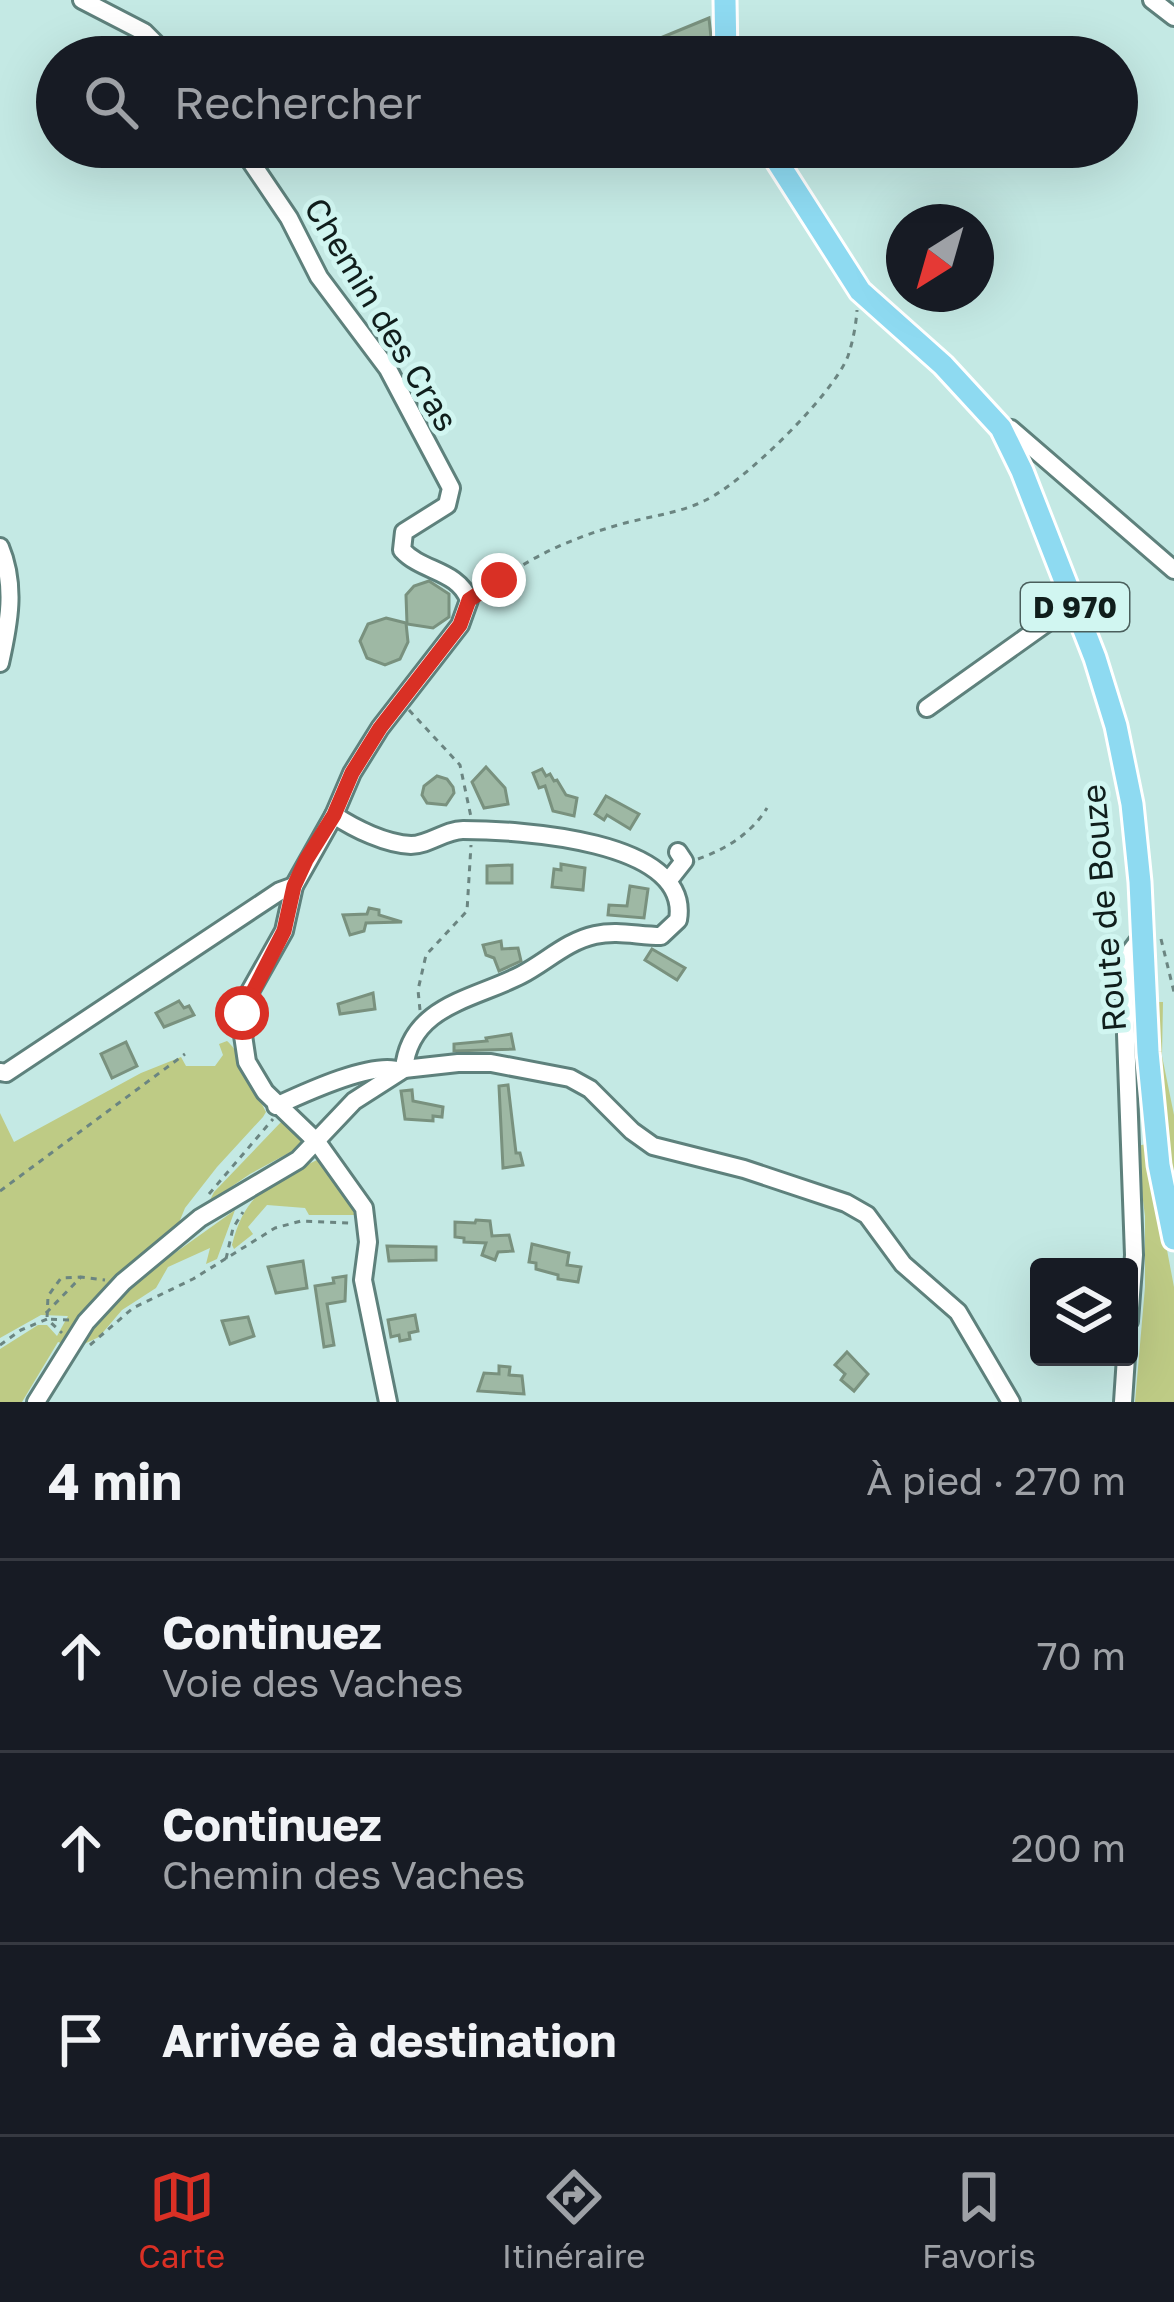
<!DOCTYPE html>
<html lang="fr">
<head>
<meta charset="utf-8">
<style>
	:root { --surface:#171b24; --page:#242831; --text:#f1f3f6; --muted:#9ea1a6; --line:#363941; --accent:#d93025 }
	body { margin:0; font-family:"Golos Text",sans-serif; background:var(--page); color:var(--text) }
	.controls { position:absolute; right:36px; bottom:36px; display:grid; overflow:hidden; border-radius:12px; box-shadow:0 12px 48px #0002 }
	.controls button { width:108px; height:108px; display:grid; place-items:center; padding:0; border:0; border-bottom:3px solid var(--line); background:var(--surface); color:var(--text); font:60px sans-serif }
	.compass { position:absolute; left:886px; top:204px; width:108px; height:108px; border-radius:50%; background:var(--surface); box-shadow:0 12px 48px #0002; rotate:217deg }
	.stop { position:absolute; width:36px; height:36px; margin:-27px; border:9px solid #d93025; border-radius:50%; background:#fff }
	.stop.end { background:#d93025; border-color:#fff; box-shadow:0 3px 12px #0008 }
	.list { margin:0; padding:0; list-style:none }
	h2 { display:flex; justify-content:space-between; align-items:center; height:156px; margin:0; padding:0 48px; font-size:51px }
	h2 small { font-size:39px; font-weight:400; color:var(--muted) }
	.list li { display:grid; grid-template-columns:78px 1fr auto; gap:36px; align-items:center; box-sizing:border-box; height:192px; padding:0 48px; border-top:3px solid var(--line) }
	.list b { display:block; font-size:45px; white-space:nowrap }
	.list p { margin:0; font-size:39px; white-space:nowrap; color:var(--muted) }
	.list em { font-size:39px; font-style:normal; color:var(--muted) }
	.icon { flex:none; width:66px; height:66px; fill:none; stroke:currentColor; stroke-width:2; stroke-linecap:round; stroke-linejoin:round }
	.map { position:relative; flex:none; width:1174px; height:1402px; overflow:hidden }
	.search { position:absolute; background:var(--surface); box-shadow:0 12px 48px #0002; left:36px; right:36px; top:36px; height:132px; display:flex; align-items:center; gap:30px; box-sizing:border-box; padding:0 42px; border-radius:66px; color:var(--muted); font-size:45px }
	.sheet { height:732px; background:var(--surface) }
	nav { display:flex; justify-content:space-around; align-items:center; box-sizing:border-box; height:168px; border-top:3px solid var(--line); background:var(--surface); font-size:33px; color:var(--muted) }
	nav a { display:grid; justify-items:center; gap:6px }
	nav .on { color:var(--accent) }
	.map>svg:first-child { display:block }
</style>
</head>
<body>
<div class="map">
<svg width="1174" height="1402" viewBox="0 0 1174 1402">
	<rect width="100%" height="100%" fill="#c4e9e4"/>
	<g fill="#becb85">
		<polygon points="1153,1002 1163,1002 1162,1056 1174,1115 1174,1201"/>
		<path d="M227,1041C240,1051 256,1094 266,1112L263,1117L217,1167L185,1208L178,1225L125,1267L85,1309L64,1344L58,1342L22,1402H0V1349L38,1325H47L57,1336L68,1316L41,1315L0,1338V1113L14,1142L141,1073L181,1057L186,1066H215L223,1055L219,1044Z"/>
		<polygon points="282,1121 303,1140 298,1148 250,1174 209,1202 214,1192"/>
		<polygon points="1147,1144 1174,1287 1174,1402 1135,1402 1145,1287 1145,1216 1136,1146"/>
		<path d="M319,1159L353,1200L354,1215H309L305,1208L267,1205L248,1227L253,1234L234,1249L232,1245C245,1191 273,1182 319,1159Z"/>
		<polygon points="235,1210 217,1259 206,1264 210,1248 168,1267 156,1288 122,1310 99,1337 82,1345 119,1293"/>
	</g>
	<g fill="#9eb8a4" stroke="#79917e" stroke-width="3">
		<polygon points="709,18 711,37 663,57 658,39"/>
		<polygon points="429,581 449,594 449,617 433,628 407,624 406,595 414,586"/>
		<polygon points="386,618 406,623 408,642 400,659 385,665 367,658 360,641 368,624"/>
		<polygon points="486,767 505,788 508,804 484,808 472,782"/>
		<polygon points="542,769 546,776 550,774 554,781 557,780 566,795 577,798 574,816 553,811 545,786 539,788 533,773"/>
		<polygon points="437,776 447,779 453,787 454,793 446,805 427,803 422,795 424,786"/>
		<polygon points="606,796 639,814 630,829 607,815 604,820 595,814"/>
		<polygon points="561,864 585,868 583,890 552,887 554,869 561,870"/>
		<polygon points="512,865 512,883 487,883 487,866"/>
		<polygon points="630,886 648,889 644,918 608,915 609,905 627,906"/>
		<polygon points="369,908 379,910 379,915 402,922 366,923 364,931 350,935 343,915 367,914"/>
		<polygon points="501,941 502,949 518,948 521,961 499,971 494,958 486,955 483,945"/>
		<polygon points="652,949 685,968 677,980 645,960"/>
		<polygon points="373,993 375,1009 340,1014 338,1004"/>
		<polygon points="179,1001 184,1008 189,1006 194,1015 164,1027 156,1013"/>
		<polygon points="511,1034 514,1049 454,1051 454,1044 487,1041 486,1038"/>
		<polygon points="126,1042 137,1066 112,1078 101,1054"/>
		<polygon points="508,1085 516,1153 520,1153 523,1165 503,1168 499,1086"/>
		<polygon points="412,1090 413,1101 443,1107 442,1117 433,1116 433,1121 405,1119 401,1091"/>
		<polygon points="476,1220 490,1221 492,1236 509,1235 513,1251 498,1252 495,1260 482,1255 486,1243 464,1242 464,1238 455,1237 455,1222 475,1223"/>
		<polygon points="532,1244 569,1253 567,1265 581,1267 578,1282 558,1279 558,1275 536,1269 536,1263 529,1262"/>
		<polygon points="387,1246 436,1247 436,1260 389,1261"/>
		<polygon points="303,1261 307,1288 276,1293 268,1267"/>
		<polygon points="346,1276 345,1301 327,1304 334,1345 324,1347 315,1286 334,1283 333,1278"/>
		<polygon points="415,1315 418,1331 409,1333 410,1339 400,1341 399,1335 391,1337 388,1320"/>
		<polygon points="248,1317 254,1336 230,1344 222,1321"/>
		<polygon points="847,1352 868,1374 854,1391 841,1380 845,1374 835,1365"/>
		<polygon points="499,1366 510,1367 509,1375 522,1376 524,1394 478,1391 484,1373 499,1374"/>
	</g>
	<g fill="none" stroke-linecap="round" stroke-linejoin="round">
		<g stroke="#5e817c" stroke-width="22">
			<g id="minor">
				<polyline points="82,0 144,32 169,57"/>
				<polyline points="1152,0 1174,17"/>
				<path d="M241,147L289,218L319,277L388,369L451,488L447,505L404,532L402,550C422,572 458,570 469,600L460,625L380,728L352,773L334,815L294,886L284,931L248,995L241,1022L247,1062L265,1092L317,1142L364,1208L368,1242L363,1280L388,1402"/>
				<polyline points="1001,428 1011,429 1174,570"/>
				<path d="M0,547C16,585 9,623 0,663"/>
				<polyline points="927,708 1073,604"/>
				<path d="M334,815C355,829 386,844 411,845C429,845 445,830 463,830C516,830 692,839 678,920L661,936C638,936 618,930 595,935C567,941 546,962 521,975C475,999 410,1005 404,1069"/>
				<polyline points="669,880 684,861 678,852"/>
				<polyline points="0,1072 6,1073 280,891 294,886"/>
				<path d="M276,1106C302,1094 374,1060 400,1071"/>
				<polyline points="1129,1321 1134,1255 1124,979 1127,956 1143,935"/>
				<polyline points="36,1402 86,1322 123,1282 200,1218 298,1160 354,1101 404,1069 458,1063 491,1063 570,1078 590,1089 632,1131 653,1146 744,1169 846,1203 867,1215 903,1264 958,1312 1011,1402"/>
				<polyline points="1123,1402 1126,1357"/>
			</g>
		</g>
		<g stroke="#fff" stroke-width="27">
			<g id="major">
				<polyline points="725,0 726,57"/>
				<polyline points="768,147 860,291 943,365 1001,428 1022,471 1095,658 1116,726 1132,804 1140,882 1148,1052 1159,1165 1174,1239"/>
			</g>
		</g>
		<g stroke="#6b8581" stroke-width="3" stroke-dasharray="6 6" stroke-linecap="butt">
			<path d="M484,592C528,557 571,538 625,523C652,516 680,513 706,500C744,482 833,395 848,356C853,341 856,325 857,310"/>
			<polyline points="409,710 460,765 471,817"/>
			<path d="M698,859C726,849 751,834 767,808"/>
			<polyline points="1161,939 1174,992"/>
			<polyline points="420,1010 418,990 426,955 467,911 471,845"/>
			<polyline points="0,1191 185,1054"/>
			<polyline points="209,1194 273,1119"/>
			<polyline points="226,1259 233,1228 243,1212"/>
			<polyline points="46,1313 81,1277 105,1280"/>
			<polyline points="69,1320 47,1319 48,1296 61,1278 81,1277"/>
			<polyline points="0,1345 21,1330 47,1319 62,1333"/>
			<polyline points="90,1345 133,1308 193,1279 275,1228 301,1221 350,1223"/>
		</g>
		<use href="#minor" stroke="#fff" stroke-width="16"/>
		<use href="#major" stroke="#8edaf1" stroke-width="21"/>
	</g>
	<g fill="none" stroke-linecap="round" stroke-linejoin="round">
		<polyline stroke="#d93025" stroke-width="15" points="242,1013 284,931 294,886 306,860 334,815 352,773 380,728 460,625 469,600 499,580"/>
	</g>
	<g text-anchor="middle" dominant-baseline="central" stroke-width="10" stroke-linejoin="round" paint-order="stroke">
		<rect fill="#d1f6f1" stroke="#4a5f5c" stroke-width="3" x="1021" y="583" width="108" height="48" rx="9"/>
		<g font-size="30" font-weight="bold" fill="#101e1c">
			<text x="1075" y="607">D 970</text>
		</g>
		<g font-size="33" fill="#101e1c" stroke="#d1f6f1">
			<text transform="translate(382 314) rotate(59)">Chemin des Cras</text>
			<text transform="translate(1103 908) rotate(-95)">Route de Bouze</text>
		</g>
	</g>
</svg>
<div class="controls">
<button><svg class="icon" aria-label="layers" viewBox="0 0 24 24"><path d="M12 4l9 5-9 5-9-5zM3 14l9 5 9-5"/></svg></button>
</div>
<svg class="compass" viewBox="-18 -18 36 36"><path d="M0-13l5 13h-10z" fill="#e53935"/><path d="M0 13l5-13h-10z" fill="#9ea1a6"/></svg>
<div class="stop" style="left:242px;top:1013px"></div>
<div class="stop end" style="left:499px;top:580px"></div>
<div class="search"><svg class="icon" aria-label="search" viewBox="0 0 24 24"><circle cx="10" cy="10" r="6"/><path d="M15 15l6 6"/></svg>Rechercher</div>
</div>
<section class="sheet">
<h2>4 min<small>À pied · 270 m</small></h2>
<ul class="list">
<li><svg class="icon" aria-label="ahead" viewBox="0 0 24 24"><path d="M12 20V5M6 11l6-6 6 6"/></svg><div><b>Continuez</b><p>Voie des Vaches</p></div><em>70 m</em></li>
<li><svg class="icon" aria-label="ahead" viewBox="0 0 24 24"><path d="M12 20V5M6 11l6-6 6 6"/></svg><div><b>Continuez</b><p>Chemin des Vaches</p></div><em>200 m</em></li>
<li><svg class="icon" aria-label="arrive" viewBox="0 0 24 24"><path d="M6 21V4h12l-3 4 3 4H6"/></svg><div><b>Arrivée à destination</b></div></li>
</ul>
</section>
<nav>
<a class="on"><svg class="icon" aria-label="map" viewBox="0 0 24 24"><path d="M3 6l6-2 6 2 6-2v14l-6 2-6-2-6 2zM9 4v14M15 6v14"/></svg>Carte</a>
<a><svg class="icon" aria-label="directions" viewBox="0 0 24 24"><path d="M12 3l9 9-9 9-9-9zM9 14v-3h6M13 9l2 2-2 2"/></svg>Itinéraire</a>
<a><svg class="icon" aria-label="saved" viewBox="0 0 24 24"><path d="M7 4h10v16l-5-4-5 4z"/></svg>Favoris</a>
</nav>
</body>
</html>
